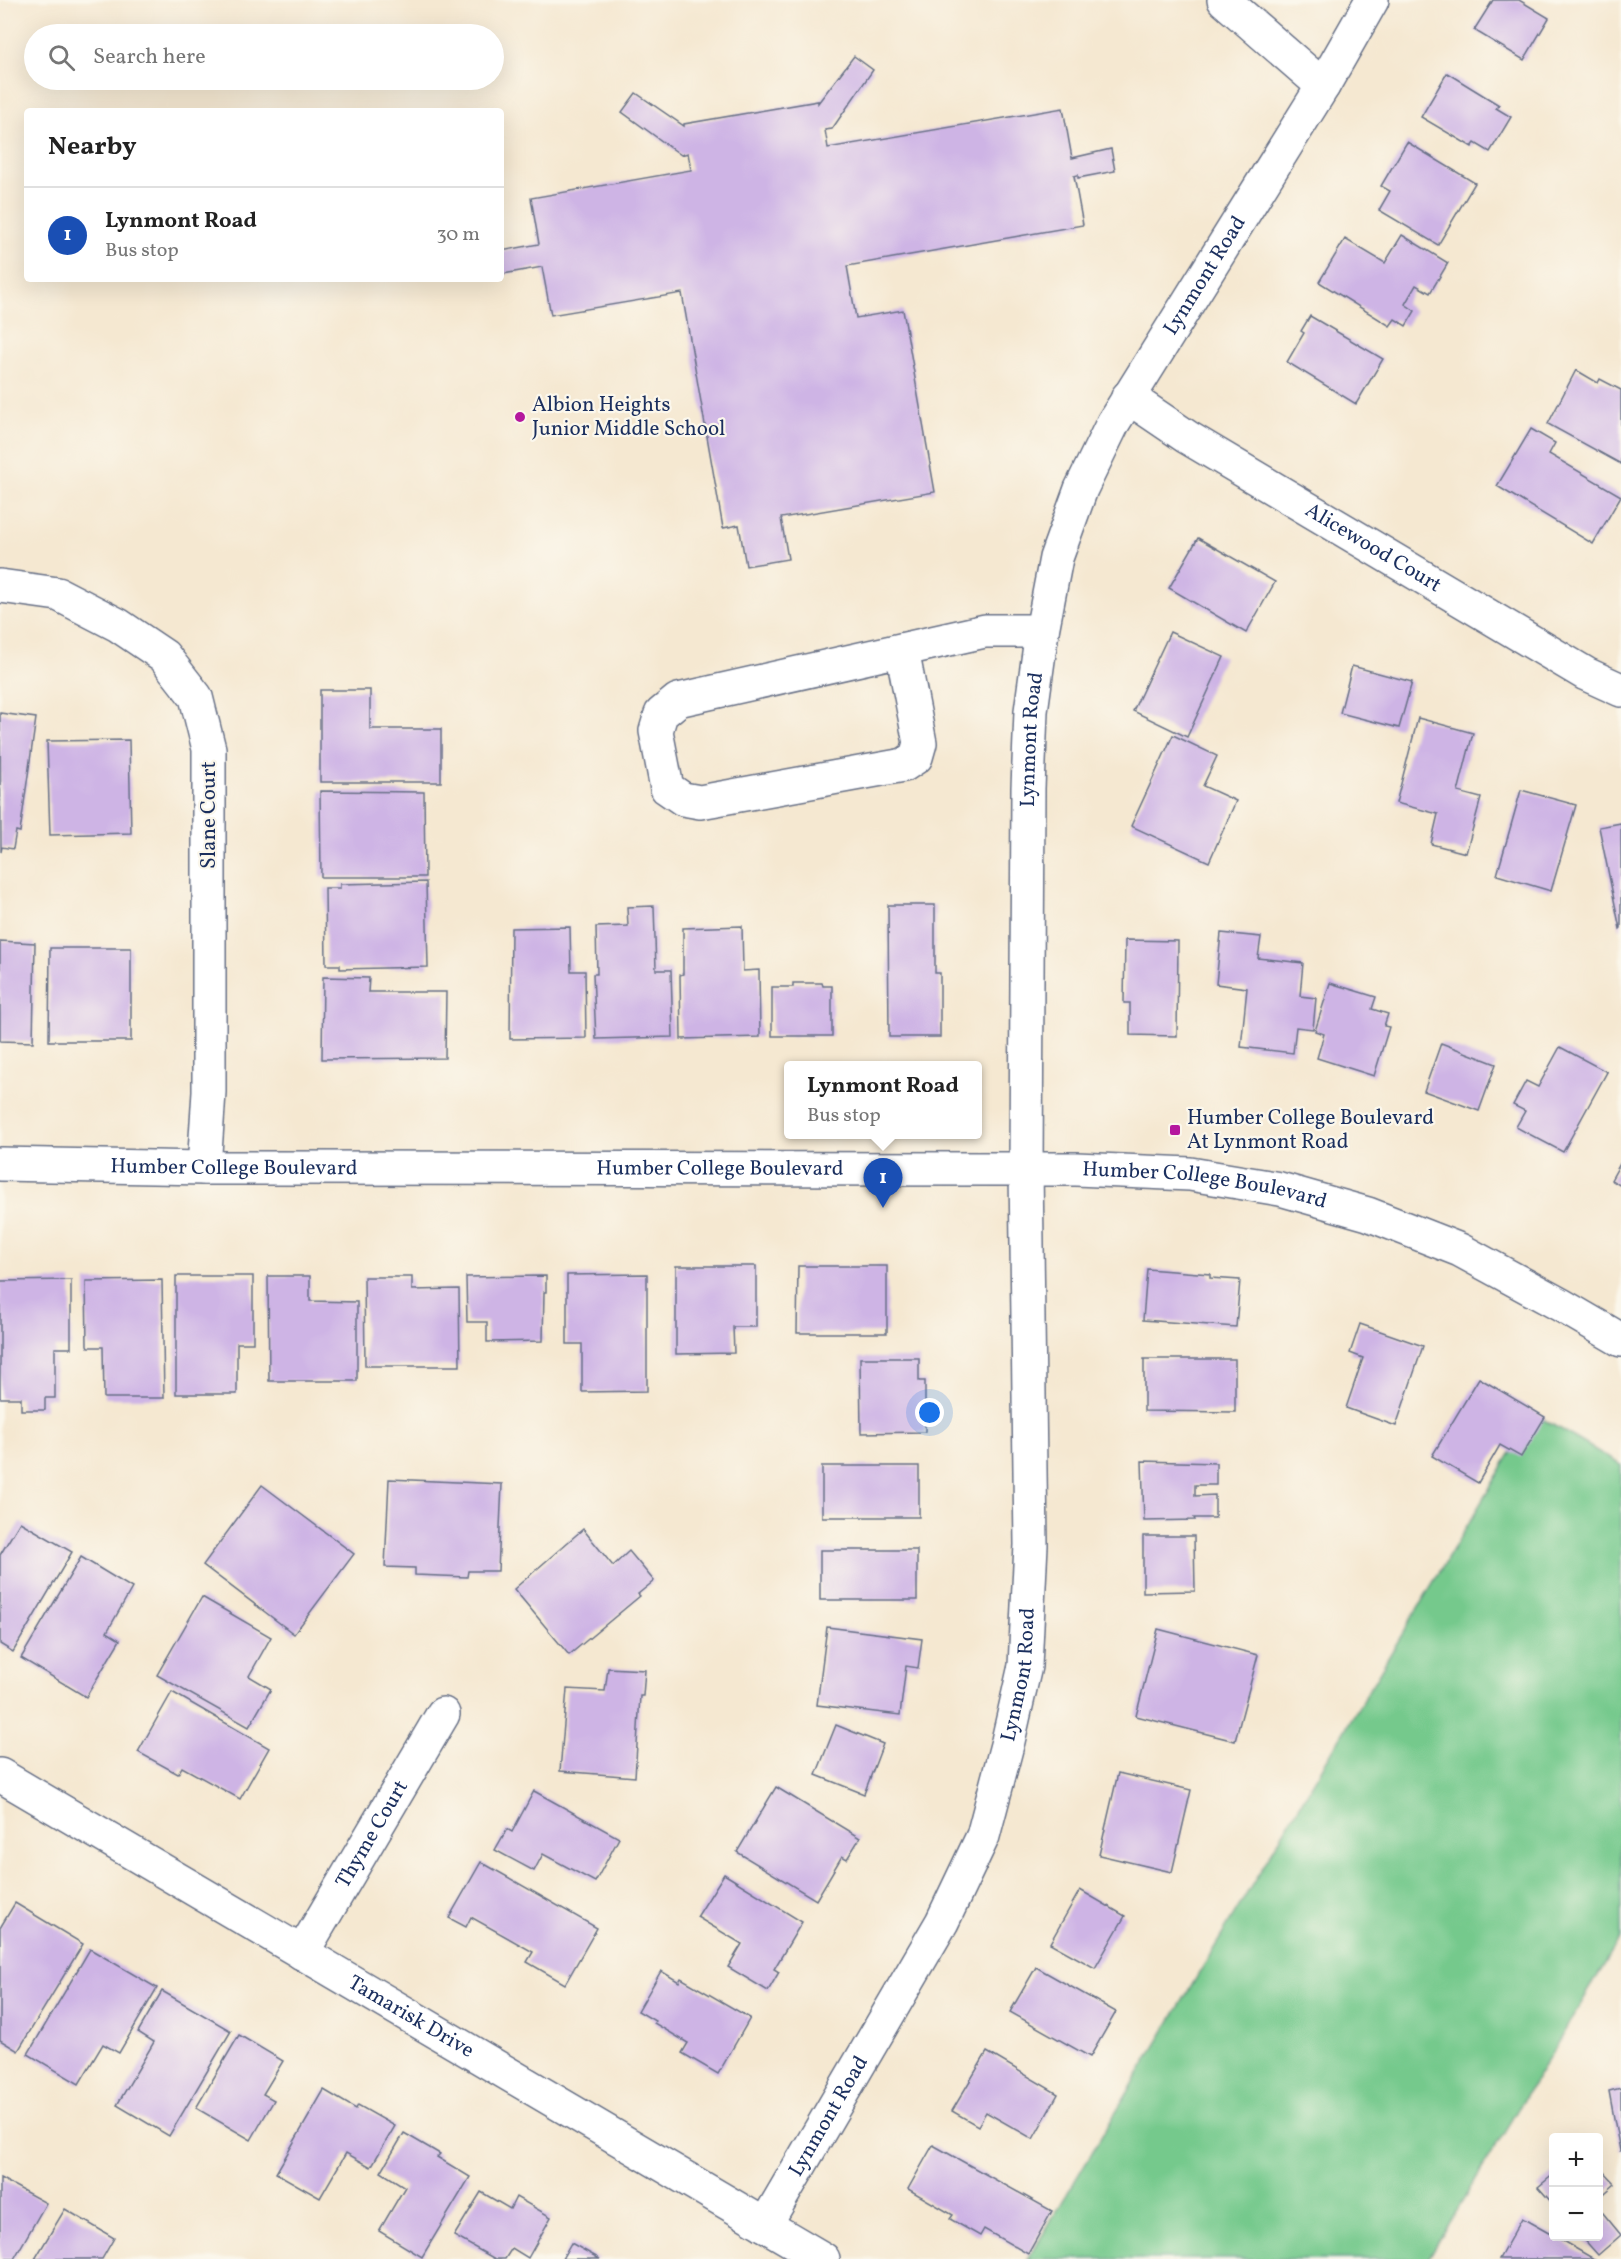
<!DOCTYPE html>
<html lang="en">
<head>
<meta charset="utf-8">
<style>
	:root { --surface:#fff; --page:#f6f6f6; --text:#222; --muted:#767676; --line:#e0e0e0; --accent:#0b8043 }
	body { margin:0; font-family:Vollkorn,serif; background:var(--page); color:var(--text) }
	.controls { position:absolute; right:18px; bottom:18px; display:grid; overflow:hidden; border-radius:6px; box-shadow:0 6px 24px #0002 }
	.controls button { width:54px; height:54px; display:grid; place-items:center; padding:0; border:0; border-bottom:2px solid var(--line); background:var(--surface); color:var(--text); font:30px sans-serif }
	.you { position:absolute; left:930px; top:1413px; width:21px; height:21px; margin:-15px; border:4px solid #fff; border-radius:50%; background:#1a73e8; box-shadow:0 0 0 9px #1a73e833 }
	.badge { display:grid; place-items:center; width:39px; height:39px; border-radius:50%; background:var(--accent); color:#fff; font-size:20px; font-weight:700 }
	.pin { position:absolute; translate:-50% -50px; filter:drop-shadow(0 2px 3px #0008) }
	.pin::after { content:''; position:absolute; top:32px; width:21px; height:18px; background:inherit; clip-path:polygon(0 0,100% 0,50% 100%) }
	.popup { position:absolute; left:784px; top:1061px; width:198px; height:78px; box-sizing:border-box; display:grid; place-content:center; border-radius:6px; background:var(--surface); filter:drop-shadow(0 2px 4px #0005); font-size:20px; white-space:nowrap; color:var(--muted) }
	.popup b { font-size:22px; color:var(--text) }
	.popup::after { content:''; position:absolute; left:50%; top:100%; margin-left:-12px; border:12px solid transparent; border-top-color:var(--surface) }
	.list { margin:0; padding:0; list-style:none }
	h2 { display:flex; justify-content:space-between; align-items:center; height:78px; margin:0; padding:0 24px; font-size:26px }
	h2 small { font-size:20px; font-weight:400; color:var(--muted) }
	.list li { display:grid; grid-template-columns:39px 1fr auto; gap:18px; align-items:center; box-sizing:border-box; height:96px; padding:0 24px; border-top:2px solid var(--line) }
	.list b { display:block; font-size:22px; white-space:nowrap }
	.list p { margin:0; font-size:20px; white-space:nowrap; color:var(--muted) }
	.list em { font-size:20px; font-style:normal; color:var(--muted) }
	.icon { flex:none; width:33px; height:33px; fill:none; stroke:currentColor; stroke-width:2; stroke-linecap:round; stroke-linejoin:round }
	.map { position:relative; flex:none; width:1621px; height:2259px; overflow:hidden }
	.search { position:absolute; background:var(--surface); box-shadow:0 6px 24px #0002; left:24px; top:24px; width:480px; height:66px; display:flex; align-items:center; gap:15px; box-sizing:border-box; padding:0 21px; border-radius:33px; color:var(--muted); font-size:22px }
	.panel { position:absolute; background:var(--surface); box-shadow:0 6px 24px #0002; left:24px; top:108px; width:480px; height:174px; border-radius:6px }
	.map>svg:first-child { display:block }
</style>
</head>
<body>
<div class="map">
<svg width="1621" height="2259" viewBox="0 0 1621 2259">
	<rect width="100%" height="100%" fill="#fbf7ec"/>
	<filter id="ink" filterUnits="userSpaceOnUse"><feTurbulence type="fractalNoise" baseFrequency=".0167" numOctaves="2"/><feDisplacementMap in="SourceGraphic" scale="12" xChannelSelector="R" yChannelSelector="G"/><feConvolveMatrix kernelMatrix="1 2 1 2 8 2 1 2 1" color-interpolation-filters="sRGB"/></filter>
	<filter id="wash" filterUnits="userSpaceOnUse"><feTurbulence type="fractalNoise" baseFrequency=".008" numOctaves="4" result="noise"/><feDisplacementMap in="SourceGraphic" scale="24" xChannelSelector="R" yChannelSelector="G"/><feGaussianBlur stdDeviation="1.35" result="paint"/><feColorMatrix in="noise" values="0 0 0 0 0 0 0 0 0 0 0 0 0 0 0 0 0 1.4 0 .05"/><feComposite in="paint" operator="in"/></filter>
	<g filter="url(#wash)">
		<rect width="100%" height="100%" fill="#f5e8d1"/>
		<polygon fill="#75c98c" stroke="#487c75" stroke-width="1.5" points="1534,1414 1621,1465 1621,1937 1428,2259 1028,2259"/>
		<g id="blocks">
			<g fill="#ceb4e5">
				<polygon points="1493,0 1519,0 1549,18 1524,60 1474,30"/>
				<polygon points="854,56 873,70 832,129 825,130 828,148 1063,108 1072,158 1111,149 1115,171 1078,178 1078,175 1074,176 1083,225 847,266 856,318 903,310 935,492 781,518 788,559 746,566 739,525 723,528 682,293 551,315 542,267 503,274 501,251 539,244 531,198 691,170 688,153 681,155 622,112 636,93 684,126 684,124 818,101 818,103"/>
				<polygon points="1447,73 1499,105 1496,108 1511,117 1490,152 1475,143 1472,147 1421,117"/>
				<polygon points="1407,142 1475,183 1438,245 1379,210 1390,191 1381,186"/>
				<polygon points="1402,235 1448,263 1430,293 1416,285 1405,304 1415,311 1406,326 1395,319 1390,326 1319,282 1345,239 1385,263"/>
				<polygon points="1310,316 1383,359 1356,404 1287,362 1304,333 1301,331"/>
				<polygon points="1576,370 1598,383 1600,379 1621,390 1621,464 1548,424"/>
				<polygon points="1531,429 1555,443 1549,454 1621,496 1593,544 1497,486"/>
				<polygon points="1198,538 1275,582 1246,633 1169,588"/>
				<polygon points="1170,632 1224,657 1187,737 1133,711"/>
				<polygon points="1352,666 1412,682 1399,728 1340,713"/>
				<polygon points="320,690 370,690 370,729 441,729 441,782 320,782"/>
				<polygon points="0,713 36,718 20,832 16,831 13,849 2,847 1,852"/>
				<polygon points="1418,718 1473,733 1458,792 1481,798 1466,853 1431,844 1438,814 1396,803"/>
				<polygon points="1173,735 1217,756 1203,786 1236,801 1209,862 1131,826"/>
				<polygon points="129,740 131,833 50,835 47,741"/>
				<polygon points="1521,790 1576,805 1551,891 1497,875"/>
				<polygon points="320,791 424,792 425,877 321,877"/>
				<polygon points="1621,823 1621,928 1620,929 1599,827"/>
				<polygon points="426,882 428,967 340,969 340,965 326,965 325,888 340,888 340,884"/>
				<polygon points="888,905 935,905 935,973 940,973 940,1037 889,1037"/>
				<polygon points="654,906 656,970 671,970 673,1037 596,1039 593,974 597,974 596,927 628,926 627,907"/>
				<polygon points="742,926 743,971 759,970 760,1037 681,1039 680,975 683,974 683,928"/>
				<polygon points="570,927 571,971 585,971 586,1038 510,1039 511,928"/>
				<polygon points="1221,933 1261,937 1258,958 1303,963 1300,996 1316,998 1313,1029 1296,1027 1293,1053 1241,1047 1247,988 1216,984"/>
				<polygon points="1125,940 1178,941 1177,1036 1130,1035 1130,1003 1124,1003"/>
				<polygon points="0,941 35,943 33,1042 0,1041"/>
				<polygon points="50,948 131,948 131,1041 49,1041"/>
				<polygon points="323,977 369,978 368,992 446,992 445,1058 322,1059"/>
				<polygon points="793,983 822,983 823,986 832,986 832,1036 772,1036 772,987 793,987"/>
				<polygon points="1330,983 1376,997 1372,1009 1388,1014 1384,1026 1389,1027 1374,1076 1317,1058 1324,1034 1315,1031"/>
				<polygon points="1441,1043 1496,1064 1479,1111 1424,1091"/>
				<polygon points="1560,1047 1607,1072 1563,1152 1516,1127 1525,1111 1513,1105 1526,1081 1538,1087"/>
				<polygon points="1621,1162 1621,1186 1611,1180"/>
				<polygon points="676,1266 756,1266 756,1327 733,1327 734,1353 676,1354"/>
				<polygon points="798,1266 887,1266 887,1333 797,1333"/>
				<polygon points="1147,1269 1210,1274 1210,1278 1240,1280 1236,1327 1143,1320"/>
				<polygon points="647,1274 647,1391 582,1392 582,1344 567,1344 567,1275"/>
				<polygon points="176,1276 253,1276 253,1343 237,1343 237,1394 176,1394"/>
				<polygon points="268,1276 310,1276 310,1301 357,1302 357,1381 269,1381"/>
				<polygon points="546,1276 546,1292 544,1292 543,1341 487,1342 487,1322 467,1322 466,1277"/>
				<polygon points="364,1277 412,1277 412,1290 459,1289 460,1366 365,1366"/>
				<polygon points="71,1280 71,1348 55,1348 55,1398 45,1398 45,1410 21,1410 21,1398 0,1398 0,1281"/>
				<polygon points="162,1280 164,1398 104,1398 103,1347 88,1347 87,1345 86,1281"/>
				<polygon points="1360,1324 1423,1346 1396,1426 1346,1408 1363,1358 1350,1353"/>
				<polygon points="860,1358 919,1358 919,1381 925,1381 925,1432 861,1433"/>
				<polygon points="1144,1359 1235,1359 1235,1412 1144,1411"/>
				<polygon points="1479,1378 1545,1417 1521,1457 1500,1445 1478,1483 1432,1456"/>
				<polygon points="1142,1461 1216,1463 1216,1485 1195,1485 1195,1496 1215,1495 1215,1518 1194,1518 1195,1520 1144,1521"/>
				<rect x="822" y="1466" width="97" height="51"/>
				<polygon points="389,1479 502,1484 498,1571 468,1571 467,1577 415,1575 415,1568 385,1567"/>
				<polygon points="262,1485 354,1554 294,1634 203,1565"/>
				<polygon points="20,1522 72,1552 13,1652 0,1644 0,1555"/>
				<polygon points="583,1529 613,1566 629,1551 654,1581 638,1594 640,1596 569,1655 514,1589"/>
				<polygon points="1143,1536 1194,1536 1195,1591 1143,1592"/>
				<rect x="820" y="1550" width="97" height="50"/>
				<polygon points="81,1557 132,1588 107,1632 120,1640 86,1697 21,1658"/>
				<polygon points="202,1597 271,1637 249,1676 271,1689 249,1727 157,1675"/>
				<polygon points="827,1627 922,1639 918,1668 906,1666 900,1715 817,1705"/>
				<polygon points="1158,1629 1258,1655 1235,1741 1136,1716"/>
				<polygon points="608,1668 645,1670 643,1696 640,1696 635,1777 560,1771 567,1689 605,1691"/>
				<polygon points="172,1692 269,1748 240,1799 182,1767 178,1774 138,1752"/>
				<polygon points="836,1725 883,1744 864,1794 816,1775"/>
				<polygon points="1118,1773 1191,1790 1172,1872 1099,1855"/>
				<polygon points="776,1787 860,1838 847,1859 842,1856 816,1900 737,1852"/>
				<polygon points="534,1791 619,1838 595,1882 543,1854 534,1871 495,1850 507,1829 512,1832"/>
				<polygon points="481,1862 597,1928 565,1984 527,1962 533,1952 471,1917 466,1927 449,1918"/>
				<polygon points="724,1874 802,1922 774,1969 779,1972 768,1991 728,1967 742,1944 697,1917"/>
				<polygon points="1080,1890 1125,1916 1095,1968 1050,1943"/>
				<polygon points="15,1903 83,1944 18,2051 0,2040 0,1928"/>
				<polygon points="90,1949 157,1988 119,2053 103,2044 79,2084 28,2054"/>
				<polygon points="1036,1967 1116,2012 1090,2057 1010,2012"/>
				<polygon points="661,1971 679,1982 681,1978 750,2018 718,2074 682,2053 688,2043 654,2023 655,2021 638,2011"/>
				<polygon points="162,1991 231,2031 169,2136 117,2105 154,2042 138,2032"/>
				<polygon points="239,2035 283,2061 263,2094 274,2100 251,2140 196,2108"/>
				<polygon points="987,2052 1058,2094 1033,2139 986,2112 978,2126 952,2111"/>
				<polygon points="1621,2088 1621,2151 1620,2151 1609,2091"/>
				<polygon points="324,2090 356,2109 358,2105 395,2126 371,2167 346,2153 320,2198 276,2173"/>
				<polygon points="404,2133 440,2154 437,2157 470,2177 422,2257 379,2231 405,2187 381,2172"/>
				<polygon points="933,2145 1052,2211 1028,2254 984,2229 980,2236 950,2219 953,2215 908,2189"/>
				<polygon points="1598,2166 1615,2184 1598,2199"/>
				<polygon points="1554,2174 1554,2205 1538,2187"/>
				<polygon points="0,2178 46,2203 14,2259 0,2259"/>
				<polygon points="481,2192 510,2209 516,2197 551,2217 528,2258 512,2248 505,2259 495,2259 454,2236"/>
				<polygon points="1598,2207 1621,2235 1598,2255 1581,2236 1598,2236"/>
				<polygon points="65,2209 114,2238 102,2259 35,2259"/>
				<polygon points="1522,2218 1554,2236 1594,2259 1499,2259"/>
				<polygon points="571,2243 600,2259 562,2259"/>
			</g>
		</g>
	</g>
	<g filter="url(#ink)">
		<use href="#blocks" fill-opacity="0" stroke="#677086" stroke-width="1.5"/>
		<g fill="none" stroke-linecap="round" stroke-linejoin="round">
			<g stroke="#677086" stroke-width="36">
				<g id="minor">
					<polyline points="1224,0 1323,86"/>
					<path id="s1" d="M1128,397L1187,437L1586,674L1621,690"/>
					<polyline points="0,586 58,594 118,625 164,656 196,697 209,749 209,1092 204,1168"/>
					<polyline points="902,650 920,743 916,757 904,765 700,802 683,799 667,788 656,731 661,714 678,700 985,631 1042,631"/>
					<path id="s2" d="M0,1164L204,1168L1076,1169L1190,1174L1280,1189L1368,1214L1460,1250L1561,1305L1621,1340"/>
					<path id="s3" d="M0,1775L823,2259"/>
					<path id="s4" d="M302,1953L443,1714"/>
					<path id="s5" d="M765,2225L942,1922L983,1836L1008,1741L1025,1666L1031,1545L1026,1169L1028,788L1031,711L1042,631L1056,558L1081,489L1113,423L1323,86L1372,0"/>
				</g>
			</g>
			<use href="#minor" stroke="#fff" stroke-width="33"/>
		</g>
	</g>
	<g fill="#b5179e" stroke="#fbf7ec" stroke-width="2">
		<circle cx="520" cy="417" r="6"/>
		<rect x="1169" y="1124" width="12" height="12" rx="3"/>
	</g>
	<g text-anchor="middle" dominant-baseline="central" stroke-width="4.5" stroke-linejoin="round" paint-order="stroke">
		<g font-size="21" fill="#1b2f5e" stroke="#fbf7ec">
			<text stroke="none"><textPath href="#s5" startOffset="2052">Lynmont Road</textPath></text>
			<text stroke="none"><textPath href="#s1" startOffset="288">Alicewood Court</textPath></text>
			<text stroke="none"><textPath href="#s5" startOffset="1548">Lynmont Road</textPath></text>
			<text transform="translate(209 815) rotate(-90)">Slane Court</text>
			<text stroke="none"><textPath href="#s2" startOffset="234">Humber College Boulevard</textPath></text>
			<text stroke="none"><textPath href="#s2" startOffset="720">Humber College Boulevard</textPath></text>
			<text stroke="none"><textPath href="#s2" startOffset="1206">Humber College Boulevard</textPath></text>
			<text stroke="none"><textPath href="#s5" startOffset="612">Lynmont Road</textPath></text>
			<text stroke="none"><textPath href="#s4" startOffset="138">Thyme Court</textPath></text>
			<text stroke="none"><textPath href="#s3" startOffset="477">Tamarisk Drive</textPath></text>
			<text stroke="none"><textPath href="#s5" startOffset="126">Lynmont Road</textPath></text>
		</g>
		<g font-size="21" fill="#1b2f5e" stroke="#fbf7ec" text-anchor="start">
			<text x="532" y="405">Albion Heights<tspan x="532" dy="24">Junior Middle School</tspan></text>
			<text x="1187" y="1118">Humber College Boulevard<tspan x="1187" dy="24">At Lynmont Road</tspan></text>
		</g>
	</g>
</svg>
<div class="controls">
<button>+</button>
<button>−</button>
</div>
<div class="you"></div>
<div class="pin badge" style="left:883px;top:1208px;background:#1a4fb4">1</div>
<div class="popup"><b>Lynmont Road</b>Bus stop</div>
<div class="search"><svg class="icon" aria-label="search" viewBox="0 0 24 24"><circle cx="10" cy="10" r="6"/><path d="M15 15l6 6"/></svg>Search here</div>
<section class="panel">
<h2>Nearby<small></small></h2>
<ul class="list">
<li><span class="badge" style="background:#1a4fb4">1</span><div><b>Lynmont Road</b><p>Bus stop</p></div><em>30 m</em></li>
</ul>
</section>
</div>
</body>
</html>
